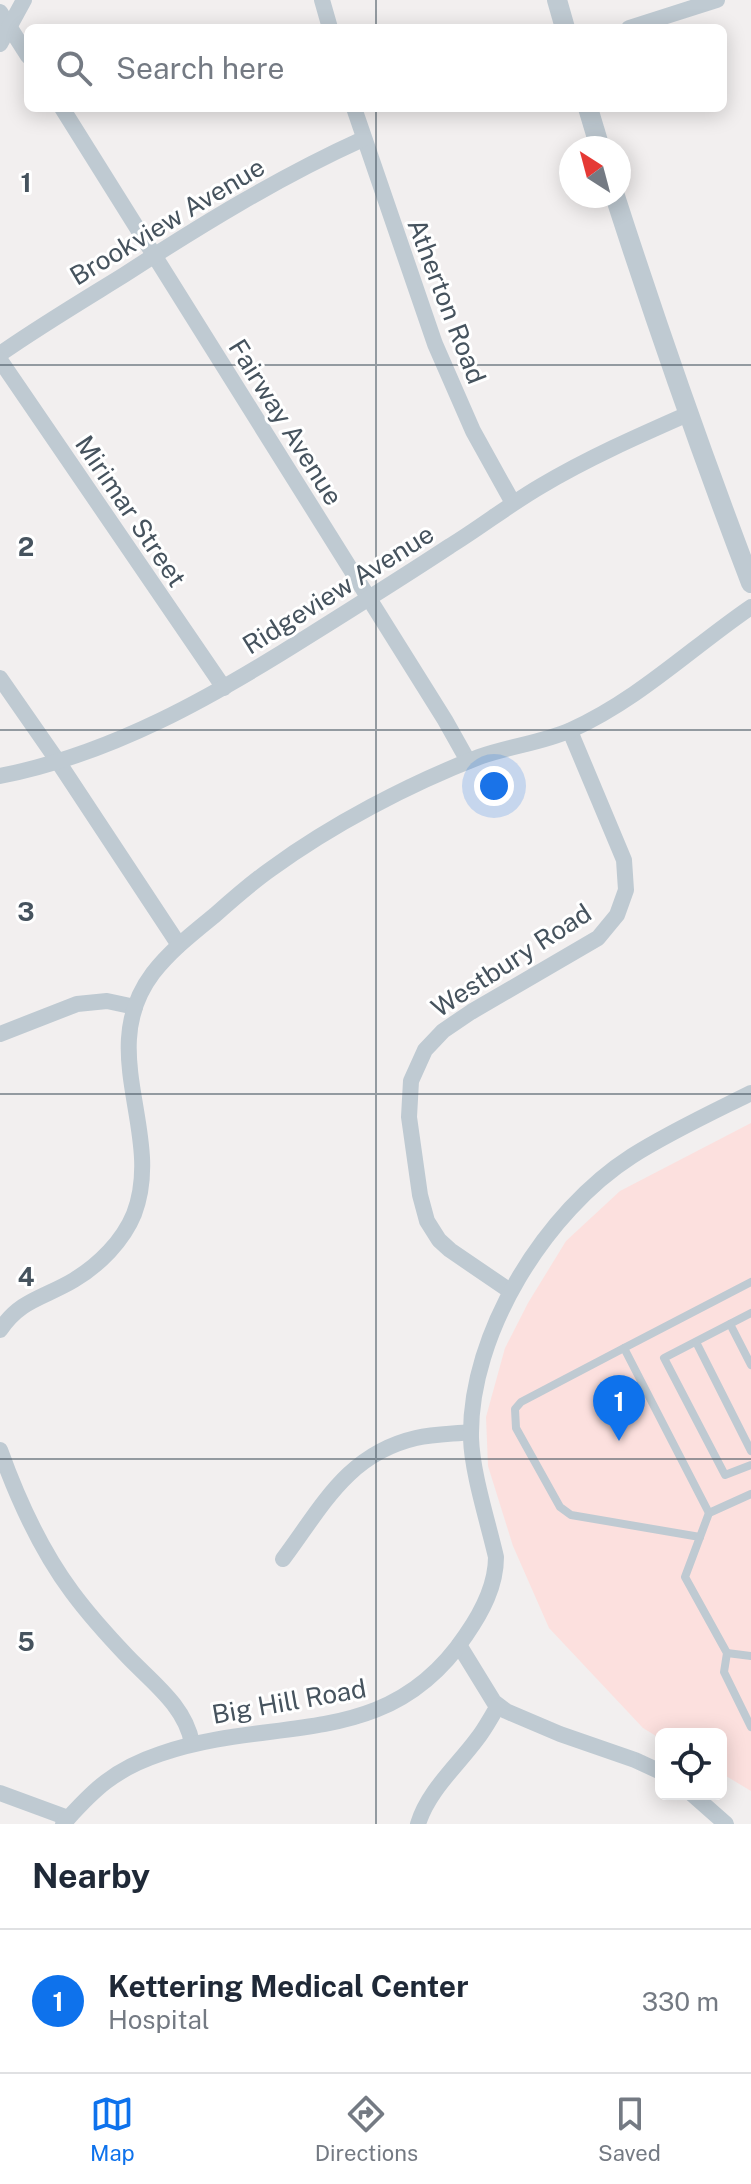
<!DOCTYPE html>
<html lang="en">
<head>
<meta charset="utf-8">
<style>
	:root { --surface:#fff; --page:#f2f2f3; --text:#1f2937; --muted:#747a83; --line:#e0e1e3; --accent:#0e72ec }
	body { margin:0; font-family:"Public Sans",sans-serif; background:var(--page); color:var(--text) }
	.controls { position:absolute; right:24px; bottom:24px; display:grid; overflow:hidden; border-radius:12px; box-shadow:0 4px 20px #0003 }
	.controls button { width:72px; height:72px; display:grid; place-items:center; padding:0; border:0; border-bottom:2px solid var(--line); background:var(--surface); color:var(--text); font:40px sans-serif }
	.compass { position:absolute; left:559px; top:136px; width:72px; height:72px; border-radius:50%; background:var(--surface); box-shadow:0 4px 20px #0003; rotate:324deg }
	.you { position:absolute; left:494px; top:786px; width:28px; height:28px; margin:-20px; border:6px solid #fff; border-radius:50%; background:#1a73e8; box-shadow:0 0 0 12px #1a73e833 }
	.badge { display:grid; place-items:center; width:52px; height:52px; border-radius:50%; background:var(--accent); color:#fff; font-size:26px; font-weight:700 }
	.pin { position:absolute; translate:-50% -66px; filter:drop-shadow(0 2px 4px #0008) }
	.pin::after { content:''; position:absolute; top:42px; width:28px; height:24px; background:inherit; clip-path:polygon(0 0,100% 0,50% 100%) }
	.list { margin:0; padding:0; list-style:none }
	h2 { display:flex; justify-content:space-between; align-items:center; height:104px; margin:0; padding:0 32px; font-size:34px }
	h2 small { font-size:26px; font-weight:400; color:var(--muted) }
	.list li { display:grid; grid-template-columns:52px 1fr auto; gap:24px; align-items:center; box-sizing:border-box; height:144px; padding:0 32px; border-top:2px solid var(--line) }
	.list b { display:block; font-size:30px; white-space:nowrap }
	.list p { margin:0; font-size:26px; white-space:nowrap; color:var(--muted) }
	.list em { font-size:26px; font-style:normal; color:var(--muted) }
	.icon { flex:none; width:44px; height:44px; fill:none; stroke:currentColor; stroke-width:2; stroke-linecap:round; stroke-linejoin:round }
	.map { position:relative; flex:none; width:751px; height:1824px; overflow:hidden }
	.search { position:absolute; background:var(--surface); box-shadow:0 4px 20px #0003; left:24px; right:24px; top:24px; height:88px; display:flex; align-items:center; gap:20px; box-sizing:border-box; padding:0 28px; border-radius:12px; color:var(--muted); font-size:30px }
	.sheet { height:248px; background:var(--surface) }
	nav { display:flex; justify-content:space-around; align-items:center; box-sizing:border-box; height:112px; border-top:2px solid var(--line); background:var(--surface); font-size:22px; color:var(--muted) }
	nav a { display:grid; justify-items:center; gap:4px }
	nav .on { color:var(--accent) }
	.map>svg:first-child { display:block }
</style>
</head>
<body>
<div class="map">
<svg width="751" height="1824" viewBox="0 0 751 1824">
	<rect width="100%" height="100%" fill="#f2efef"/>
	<polygon fill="#fce0de" points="751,1123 751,1791 721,1773 721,1734 661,1734 661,1739 643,1728 549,1628 513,1546 488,1466 486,1417 505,1348 528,1303 566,1241 620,1191"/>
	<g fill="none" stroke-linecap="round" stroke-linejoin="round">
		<g stroke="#bfcad2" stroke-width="8">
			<polyline points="751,1282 624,1348 709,1513 751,1494"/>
			<polyline points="751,1313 664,1358 725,1475 751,1465"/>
			<polyline points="730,1324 751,1365"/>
			<polyline points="696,1342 751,1451"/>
			<polyline points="624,1348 521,1402 515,1409 516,1428 560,1507 571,1515 700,1537"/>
			<polyline points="709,1513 685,1577 727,1653 724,1672 751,1727"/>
			<polyline points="727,1653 751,1656"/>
		</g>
		<g stroke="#bfcad2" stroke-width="16">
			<polyline points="322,0 330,28"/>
			<polyline points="0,12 28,56"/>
			<polyline points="629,28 717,0"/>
			<polyline points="0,44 24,0"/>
			<polyline points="62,108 445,720 468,761"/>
			<polyline points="354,108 435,344 473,431 513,503"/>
			<path d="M0,354C40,326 82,301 124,275C201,225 279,177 363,139"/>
			<polyline points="0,360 224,688"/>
			<polyline points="0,678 57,760 179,945"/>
			<path d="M0,776C112,754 212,697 307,637C355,607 403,577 450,546C481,527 510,504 541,486C588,458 638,436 688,414"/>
			<polyline points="0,1034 77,1004 107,1001 135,1007"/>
			<polyline points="510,1291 450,1250 439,1240 427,1221 420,1195 409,1117 411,1081 425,1050 443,1031 471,1012 598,938 617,915 626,890 624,860 570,731"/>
			<path d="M0,1330C21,1299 44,1298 74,1280C99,1265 123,1241 134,1214C165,1133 94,1051 153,973C171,950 193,933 215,915C233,899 251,883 271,869C331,825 409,784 479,757C509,746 542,743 571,730C638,700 691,648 751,607"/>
			<path d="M0,1450C18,1500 40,1549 72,1592C89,1615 108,1636 128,1657C153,1683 185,1706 192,1743"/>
			<path d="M283,1559C322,1507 347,1454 416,1438C434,1434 453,1434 471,1432"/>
			<polyline points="459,1645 494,1702 506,1711 560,1734 635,1760 661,1772"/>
			<polyline points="0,1793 68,1818"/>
			<polyline points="692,1794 726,1824"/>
			<path d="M63,1824C94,1789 115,1769 160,1754C274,1714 387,1753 466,1635C482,1612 496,1586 496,1557C488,1522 472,1473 471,1438C469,1333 546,1211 632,1156C670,1132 711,1113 751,1093"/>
			<path d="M418,1824C428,1791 457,1766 477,1739C485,1729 491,1717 498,1706"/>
		</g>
		<g stroke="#bfcad2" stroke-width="20">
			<polyline points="557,0 565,28"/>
			<polyline points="588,108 600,148"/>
			<path d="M615,196C657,326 702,455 751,583"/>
		</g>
	</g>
	<path fill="none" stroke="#46535e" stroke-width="2" stroke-opacity="0.55" d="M376,0V28M376,108V1824M0,365H751M0,730H751M0,1094H751M0,1459H751"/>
	<g text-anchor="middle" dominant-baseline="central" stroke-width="6" stroke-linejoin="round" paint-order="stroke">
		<g font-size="26" fill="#46535e" stroke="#fff">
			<text transform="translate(167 221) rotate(-31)">Brookview Avenue</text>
			<text transform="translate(447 301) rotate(69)">Atherton Road</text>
			<text transform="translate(286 422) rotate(58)">Fairway Avenue</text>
			<text transform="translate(131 511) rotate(56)">Mirimar Street</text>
			<text transform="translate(338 589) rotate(-32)">Ridgeview Avenue</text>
			<text transform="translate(511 960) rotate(-33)">Westbury Road</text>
			<text transform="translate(289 1701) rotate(-10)">Big Hill Road</text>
		</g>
	</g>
	<g font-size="26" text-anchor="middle" font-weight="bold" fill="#46535e" stroke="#fff" stroke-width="6" stroke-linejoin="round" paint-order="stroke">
		<text x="26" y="192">1</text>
		<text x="26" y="556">2</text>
		<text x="26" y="921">3</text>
		<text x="26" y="1286">4</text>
		<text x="26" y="1651">5</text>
	</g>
</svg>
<div class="controls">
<button><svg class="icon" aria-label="locate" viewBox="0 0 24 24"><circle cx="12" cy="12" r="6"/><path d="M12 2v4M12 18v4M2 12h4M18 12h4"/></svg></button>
</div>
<svg class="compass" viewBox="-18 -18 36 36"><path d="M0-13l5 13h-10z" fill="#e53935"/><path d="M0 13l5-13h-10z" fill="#747a83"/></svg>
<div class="you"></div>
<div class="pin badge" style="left:619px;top:1441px">1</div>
<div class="search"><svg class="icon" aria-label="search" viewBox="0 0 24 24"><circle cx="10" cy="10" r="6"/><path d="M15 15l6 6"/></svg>Search here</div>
</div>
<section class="sheet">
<h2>Nearby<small></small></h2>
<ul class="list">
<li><span class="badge">1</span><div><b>Kettering Medical Center</b><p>Hospital</p></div><em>330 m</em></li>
</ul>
</section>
<nav>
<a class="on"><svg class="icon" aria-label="map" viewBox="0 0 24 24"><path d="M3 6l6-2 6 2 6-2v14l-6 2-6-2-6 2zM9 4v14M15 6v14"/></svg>Map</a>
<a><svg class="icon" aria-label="directions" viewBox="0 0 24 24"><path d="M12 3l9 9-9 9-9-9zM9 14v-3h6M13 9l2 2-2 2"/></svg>Directions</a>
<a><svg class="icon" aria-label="saved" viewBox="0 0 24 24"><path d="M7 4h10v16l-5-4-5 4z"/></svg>Saved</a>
</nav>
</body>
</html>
